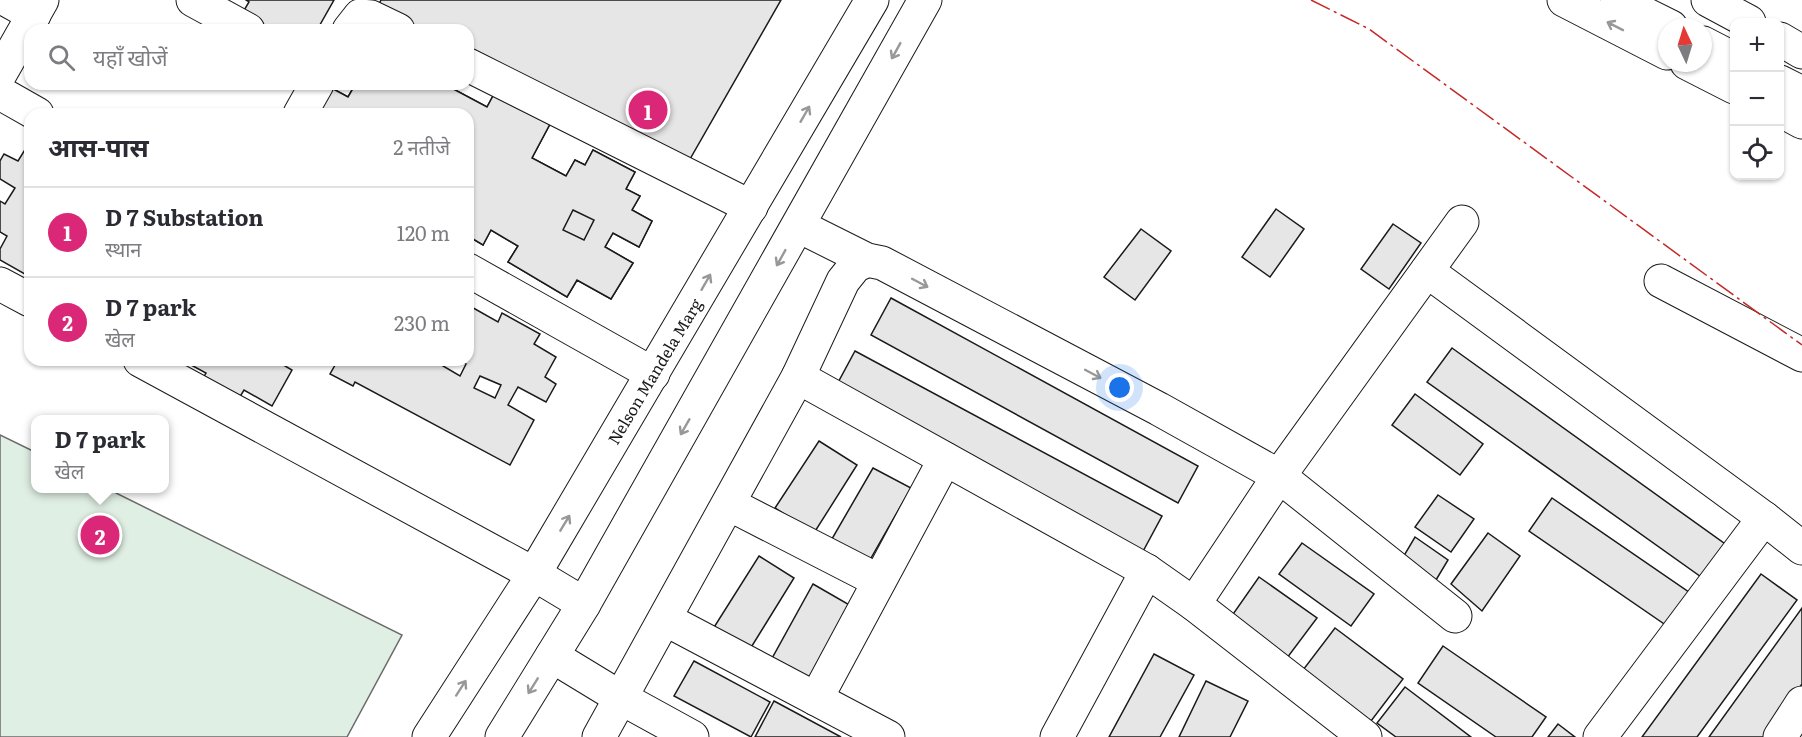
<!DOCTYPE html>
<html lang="hi">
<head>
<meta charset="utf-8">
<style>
	:root { --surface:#fff; --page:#f2f2f3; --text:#2b2b33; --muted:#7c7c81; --line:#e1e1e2; --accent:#db2777 }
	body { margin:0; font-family:Literata,"Noto Sans Devanagari",serif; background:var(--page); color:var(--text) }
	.controls { position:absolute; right:18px; top:18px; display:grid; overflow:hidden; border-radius:12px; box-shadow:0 2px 4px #0004 }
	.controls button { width:54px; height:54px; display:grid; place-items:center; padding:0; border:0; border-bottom:2px solid var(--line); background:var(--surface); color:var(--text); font:30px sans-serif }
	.compass { position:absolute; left:1658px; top:18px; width:54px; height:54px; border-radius:50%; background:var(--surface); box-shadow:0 2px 4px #0004; rotate:356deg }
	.you { position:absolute; left:1120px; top:388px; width:21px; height:21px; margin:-15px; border:4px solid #fff; border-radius:50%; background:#1a73e8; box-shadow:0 0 0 9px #1a73e833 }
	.badge { display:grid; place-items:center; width:39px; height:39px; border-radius:50%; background:var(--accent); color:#fff; font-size:20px; font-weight:700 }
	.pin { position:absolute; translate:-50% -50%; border:3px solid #fff; box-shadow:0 2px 6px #0006 }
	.popup { position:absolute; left:31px; top:415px; width:138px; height:78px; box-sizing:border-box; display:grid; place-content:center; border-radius:12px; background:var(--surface); filter:drop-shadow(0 2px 4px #0005); font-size:20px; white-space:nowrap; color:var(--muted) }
	.popup b { font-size:22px; color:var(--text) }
	.popup::after { content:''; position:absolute; left:50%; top:100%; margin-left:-12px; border:12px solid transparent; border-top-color:var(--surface) }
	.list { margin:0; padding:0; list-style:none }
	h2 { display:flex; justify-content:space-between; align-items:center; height:78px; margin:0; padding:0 24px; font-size:26px }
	h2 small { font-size:20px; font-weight:400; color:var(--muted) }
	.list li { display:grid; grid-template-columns:39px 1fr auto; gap:18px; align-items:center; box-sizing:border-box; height:90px; padding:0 24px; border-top:2px solid var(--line) }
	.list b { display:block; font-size:22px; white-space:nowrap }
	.list p { margin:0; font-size:20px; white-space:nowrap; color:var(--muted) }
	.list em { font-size:20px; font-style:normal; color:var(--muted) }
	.icon { flex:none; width:33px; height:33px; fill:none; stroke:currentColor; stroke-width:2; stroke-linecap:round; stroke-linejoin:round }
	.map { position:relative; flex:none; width:1802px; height:737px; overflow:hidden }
	.search { position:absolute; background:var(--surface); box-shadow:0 2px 4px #0004; left:24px; top:24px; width:450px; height:66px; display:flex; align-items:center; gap:15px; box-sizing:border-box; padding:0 21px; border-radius:18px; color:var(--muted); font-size:22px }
	.panel { position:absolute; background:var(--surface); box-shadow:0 2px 4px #0004; left:24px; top:108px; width:450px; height:258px; border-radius:18px }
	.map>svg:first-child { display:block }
</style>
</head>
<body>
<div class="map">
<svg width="1802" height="737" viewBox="0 0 1802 737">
	<rect width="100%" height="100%" fill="#fff"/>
	<polygon fill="#e0efe3" stroke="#6a6a6a" stroke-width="1.5" points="0,435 35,452 36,488 108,489 402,635 347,737 0,737"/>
	<g fill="#e6e6e6" stroke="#1a1a1a" stroke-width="1.5" fill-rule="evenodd">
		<polygon points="246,0 334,0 317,30 263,30 240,17 249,2"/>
		<polygon points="381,0 781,0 686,166 468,53 468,30 424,30 378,6"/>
		<path d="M324,84L348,97L355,85L354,84H444L487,107L494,94L550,124L532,158L566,176L575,160L585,165L593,150L635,172L626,189L640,196L632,210L652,221L639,247L613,233L605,247L633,263L611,299L577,280L567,297L508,262L518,246L491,230L483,245L468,236V114H388L394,100L379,93L369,114H308ZM479,152L495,159L487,177L470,170ZM517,183L536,193L531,203L513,192Z"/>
		<path d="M324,84L348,97L355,85L354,84H444L487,107L494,94L550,124L532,158L566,176L575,160L585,165L593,150L635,172L626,189L640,196L632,210L652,221L639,247L613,233L605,247L633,263L611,299L577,280L567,297L508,262L518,246L491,230L483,245L468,236V114H308ZM573,210L594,220L584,240L563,230Z"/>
		<polygon points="26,148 30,150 30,201 26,209 30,211 30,277 0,260 0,249 7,236 0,232 0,201 5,204 15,188 0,179 0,161 4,154 18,161"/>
		<polygon points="1276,209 1304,229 1270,277 1242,257"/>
		<polygon points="1393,224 1421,243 1389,289 1361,269"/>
		<polygon points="1141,229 1171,251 1135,300 1104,277"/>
		<polygon points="891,298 1198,466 1178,503 871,335"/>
		<path d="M468,305L498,322L502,313L540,334L534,344L556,357L545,377L556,384L546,402L518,387L508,405L534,420L510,465L355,382L353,386L330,374L338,360H433L460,376L466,364L460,360H468ZM480,376L501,385L495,398L474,388Z"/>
		<polygon points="1452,348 1728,546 1704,579 1427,382"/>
		<polygon points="855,351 1162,516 1141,555 834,390"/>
		<polygon points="182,360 275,360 292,370 272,406 244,390 238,400 202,380 206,373"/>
		<polygon points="1415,394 1483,444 1460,475 1392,425"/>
		<polygon points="819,441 857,465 814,533 775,508"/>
		<polygon points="873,468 911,488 867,565 829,544"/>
		<polygon points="1438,495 1474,519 1451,552 1415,527"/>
		<polygon points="1552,498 1696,597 1673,630 1529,531"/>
		<polygon points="1488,533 1520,556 1482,611 1451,584"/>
		<polygon points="1415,537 1448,560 1430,590 1399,564"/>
		<polygon points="1302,543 1374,594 1351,626 1279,574"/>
		<polygon points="759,556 794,578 747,654 711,632"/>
		<polygon points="1761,574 1797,600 1697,737 1642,737"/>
		<polygon points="1259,577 1317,618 1287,658 1231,617"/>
		<polygon points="813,584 853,607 809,685 770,662"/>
		<polygon points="1802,608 1802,684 1764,737 1709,737"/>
		<polygon points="1335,628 1403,679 1371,721 1303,670"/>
		<polygon points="1443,646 1546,717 1532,737 1496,737 1418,683"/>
		<polygon points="1154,654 1194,675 1160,737 1109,737"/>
		<polygon points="694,661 770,702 751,737 674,696"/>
		<polygon points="1206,681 1248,701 1230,737 1179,737"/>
		<polygon points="1405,687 1471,737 1396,737 1377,723"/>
		<polygon points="774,701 841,737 755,737"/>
		<polygon points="1558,724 1575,737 1548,737"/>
	</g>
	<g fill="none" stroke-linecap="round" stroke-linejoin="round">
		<g stroke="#1a1a1a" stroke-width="35">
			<g id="minor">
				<polyline points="7,0 34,15"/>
				<polyline points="193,0 248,30"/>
				<polyline points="349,30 360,16 371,17 398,30"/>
				<polyline points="468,65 751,207"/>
				<polyline points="0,74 42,0"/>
				<polyline points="0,93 37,114"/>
				<polyline points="300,114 317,84"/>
				<polyline points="799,226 867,260 882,263 1159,409 1279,476 1455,616"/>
				<polyline points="468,270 653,374"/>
				<polyline points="1427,271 1764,518 1802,548"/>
				<polyline points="1661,281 1802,355"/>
				<polyline points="0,284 30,300"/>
				<polyline points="140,360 534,574 584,604"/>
				<polyline points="798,377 1147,571 1194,604 1365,737"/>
				<polyline points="729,504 879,581"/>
				<polyline points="1194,604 1279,476 1462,222"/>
				<polyline points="665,619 888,737"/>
				<polyline points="552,656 621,698 692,737"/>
				<polyline points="816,699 945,459"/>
				<polyline points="429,737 534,574 872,0"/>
				<polyline points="502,737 584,604 925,0"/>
				<polyline points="599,737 798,377 843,281 855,266 867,260"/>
				<polyline points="1057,737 1147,571"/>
				<polyline points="1600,737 1764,518"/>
				<polyline points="1780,737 1802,703"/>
			</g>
		</g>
		<g stroke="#1a1a1a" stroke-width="35">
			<g id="major">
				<polyline points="1564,0 1667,53"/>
				<polyline points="1617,0 1671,27"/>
				<polyline points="1708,0 1749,22"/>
				<polyline points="1780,39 1802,52"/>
				<polyline points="1703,43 1734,59"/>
				<polyline points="1687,63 1734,87"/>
				<polyline points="1780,82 1802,93"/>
				<polyline points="1780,110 1802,122"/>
			</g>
		</g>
		<use href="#minor" stroke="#fff" stroke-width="33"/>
		<use href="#major" stroke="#fff" stroke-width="33"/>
		<polyline stroke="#c62828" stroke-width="1.5" stroke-dasharray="21 4.5 3 4.5" stroke-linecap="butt" points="1311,0 1369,29 1802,345"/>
	</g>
	<defs><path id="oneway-shaft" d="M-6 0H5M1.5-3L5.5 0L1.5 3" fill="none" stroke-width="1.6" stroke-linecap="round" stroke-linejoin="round" transform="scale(1.5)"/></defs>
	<g stroke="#989898">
		<use href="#oneway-shaft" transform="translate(1615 26) rotate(-153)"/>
		<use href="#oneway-shaft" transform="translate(896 51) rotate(119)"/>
		<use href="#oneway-shaft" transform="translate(805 114) rotate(-60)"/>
		<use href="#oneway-shaft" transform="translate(781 258) rotate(119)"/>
		<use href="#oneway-shaft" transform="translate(706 282) rotate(-60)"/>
		<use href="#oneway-shaft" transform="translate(920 283) rotate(28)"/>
		<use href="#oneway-shaft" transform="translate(1093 374) rotate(28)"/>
		<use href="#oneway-shaft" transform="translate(685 427) rotate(120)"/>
		<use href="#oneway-shaft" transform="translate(565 523) rotate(-59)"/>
		<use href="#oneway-shaft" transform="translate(533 686) rotate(122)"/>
		<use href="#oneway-shaft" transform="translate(461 688) rotate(-57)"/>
	</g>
	<g text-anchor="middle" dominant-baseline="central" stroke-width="4.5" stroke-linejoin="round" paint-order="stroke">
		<g font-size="16" fill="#1a1a1a" stroke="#fff">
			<text transform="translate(654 371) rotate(-59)">Nelson Mandela Marg</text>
		</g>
	</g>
</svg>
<div class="controls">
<button>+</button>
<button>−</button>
<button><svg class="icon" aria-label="locate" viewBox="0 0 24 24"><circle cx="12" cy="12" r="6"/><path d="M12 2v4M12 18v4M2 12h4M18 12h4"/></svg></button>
</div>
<svg class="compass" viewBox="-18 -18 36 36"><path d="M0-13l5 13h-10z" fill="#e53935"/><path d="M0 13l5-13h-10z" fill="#7c7c81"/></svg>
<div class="you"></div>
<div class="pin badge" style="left:648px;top:110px">1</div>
<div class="pin badge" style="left:100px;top:535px">2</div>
<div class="popup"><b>D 7 park</b>खेल</div>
<div class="search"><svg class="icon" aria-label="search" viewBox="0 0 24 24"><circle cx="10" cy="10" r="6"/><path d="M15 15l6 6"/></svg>यहाँ खोजें</div>
<section class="panel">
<h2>आस-पास<small>2 नतीजे</small></h2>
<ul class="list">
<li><span class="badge">1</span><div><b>D 7 Substation</b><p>स्थान</p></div><em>120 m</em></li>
<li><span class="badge">2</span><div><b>D 7 park</b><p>खेल</p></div><em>230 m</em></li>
</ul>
</section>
</div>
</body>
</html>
